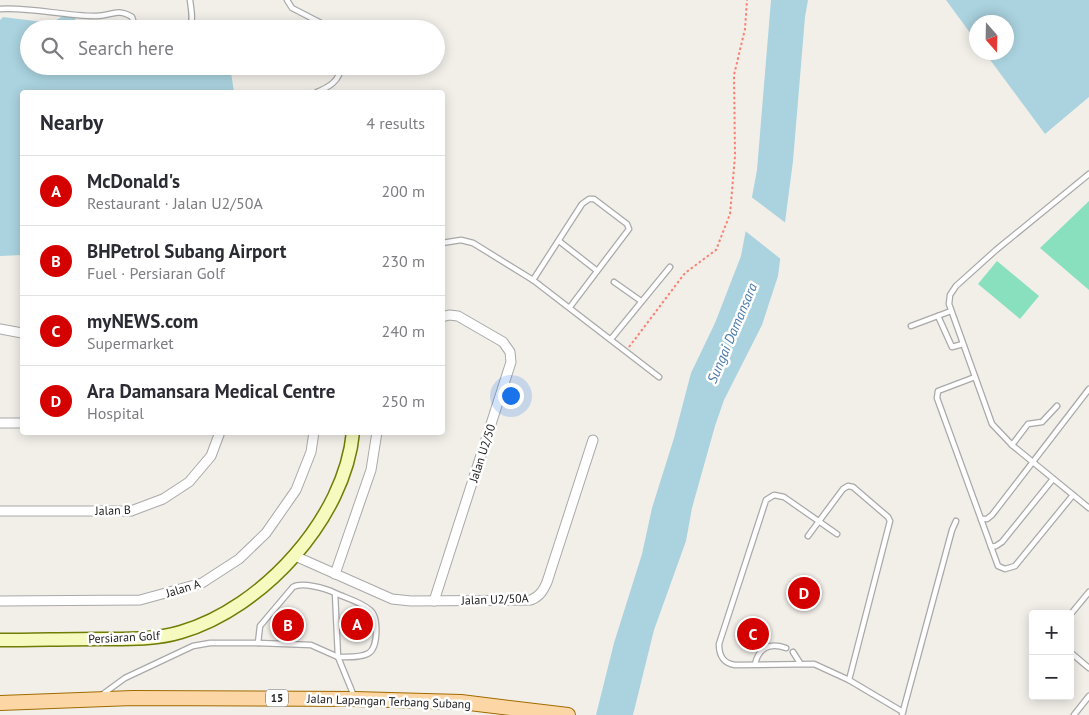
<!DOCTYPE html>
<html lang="en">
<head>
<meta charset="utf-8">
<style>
	:root { --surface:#fff; --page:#f2f2f3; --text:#2b2b33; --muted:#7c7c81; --line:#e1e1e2; --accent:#d40000 }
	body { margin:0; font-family:"PT Sans",sans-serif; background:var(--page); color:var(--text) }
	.controls { position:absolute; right:15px; bottom:15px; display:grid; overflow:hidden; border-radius:5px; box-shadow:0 2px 12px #0003 }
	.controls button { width:45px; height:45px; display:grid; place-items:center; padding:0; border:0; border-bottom:1px solid var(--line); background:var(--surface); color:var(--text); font:25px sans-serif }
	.compass { position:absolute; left:969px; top:15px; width:45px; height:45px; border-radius:50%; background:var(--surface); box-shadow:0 2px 12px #0003; rotate:160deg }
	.you { position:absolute; left:510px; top:395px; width:18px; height:18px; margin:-12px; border:4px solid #fff; border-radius:50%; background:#1a73e8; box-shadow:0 0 0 8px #1a73e833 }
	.badge { display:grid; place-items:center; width:32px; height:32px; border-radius:50%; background:var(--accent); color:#fff; font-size:16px; font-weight:700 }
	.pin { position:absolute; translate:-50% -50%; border:2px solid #fff; box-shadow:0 1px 5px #0006 }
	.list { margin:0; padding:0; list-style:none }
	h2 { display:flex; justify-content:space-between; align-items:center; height:65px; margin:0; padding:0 20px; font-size:21px }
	h2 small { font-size:16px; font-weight:400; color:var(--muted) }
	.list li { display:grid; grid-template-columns:32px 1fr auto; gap:15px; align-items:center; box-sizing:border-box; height:70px; padding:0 20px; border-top:1px solid var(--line) }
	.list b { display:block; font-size:19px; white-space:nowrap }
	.list p { margin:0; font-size:16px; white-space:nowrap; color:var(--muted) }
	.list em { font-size:16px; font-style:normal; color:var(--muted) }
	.icon { flex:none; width:28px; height:28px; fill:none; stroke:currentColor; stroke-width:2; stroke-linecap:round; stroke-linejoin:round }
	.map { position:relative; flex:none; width:1089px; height:715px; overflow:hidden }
	.search { position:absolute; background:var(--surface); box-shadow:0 2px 12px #0003; left:20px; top:20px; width:425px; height:55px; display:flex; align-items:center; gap:12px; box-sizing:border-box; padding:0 18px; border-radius:28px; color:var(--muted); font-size:19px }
	.panel { position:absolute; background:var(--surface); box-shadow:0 2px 12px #0003; left:20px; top:90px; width:425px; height:345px; border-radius:5px }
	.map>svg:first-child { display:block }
</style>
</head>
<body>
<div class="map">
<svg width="1089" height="715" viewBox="0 0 1089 715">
	<rect width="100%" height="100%" fill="#f2efe9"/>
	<g fill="#88e0be">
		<polygon points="1089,201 1089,290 1040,248"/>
		<polygon points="997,261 1039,296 1020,319 978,284"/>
	</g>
	<g fill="#aad3df">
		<polygon points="771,0 808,0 805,17 793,161 778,276 762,325 724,400 715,426 692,508 686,541 654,630 633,715 596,715 614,643 642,554 652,508 674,438 691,373 715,323 741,256 757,170"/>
		<polygon points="946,0 1089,0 1089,97 1045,134 985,53 1006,52 1006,22 976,22 976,41"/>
		<polygon points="65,15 75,18 78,29 29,29 29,66 168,66 179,72 187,66 230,66 234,92 22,92 22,255 0,256 0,20 3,17 51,23"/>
	</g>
	<polygon fill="#f2efe9" points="750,196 787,224 782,260 744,230"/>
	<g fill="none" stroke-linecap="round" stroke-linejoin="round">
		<g stroke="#a9a9a9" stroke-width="7">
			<g id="lane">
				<polyline points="287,0 292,8 325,25 327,29"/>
				<path d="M0,9C32,7 63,16 95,16C110,17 116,7 132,17L136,29"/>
				<path d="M189,29C194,21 191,9 190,0"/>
				<path d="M317,92C329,87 340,81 341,66"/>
				<polyline points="1089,174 996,250 956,286 950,295 949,304 992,424 1012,445 1089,508"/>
				<polyline points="559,241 596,270"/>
				<polyline points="442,243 461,240 473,243 533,280 659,377"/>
				<polyline points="533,280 582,204 589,199 594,199 627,224 629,229 570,307"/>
				<polyline points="614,282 641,301"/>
				<polyline points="938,316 952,347 963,344"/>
				<polyline points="911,326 951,311"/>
				<polyline points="611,339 670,267"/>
				<polyline points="975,377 938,391 937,398 998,566 1005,569 1015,566 1073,495"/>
				<polyline points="1012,445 1028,424 1042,422 1057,406"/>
				<polyline points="981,519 987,519 992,515 1089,389"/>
				<path d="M837,534L784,497L774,495L766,500L719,644C719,656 723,663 735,665L814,664L849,680L903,712"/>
				<polyline points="808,536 843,489 848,486 853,487 888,517 890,521 849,680"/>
				<polyline points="991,547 996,546 1002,542 1053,479"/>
				<polyline points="1070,615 1089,592"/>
				<path d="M258,643L260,626L293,587C302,582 325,588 335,593L338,657C347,657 361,658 369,653C378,647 379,617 370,610C361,602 346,598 335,593"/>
				<polyline points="793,652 800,663"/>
				<polyline points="1070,652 1089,668"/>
				<path d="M755,664C759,648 769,642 786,648"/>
				<polyline points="103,694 125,678 193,646 210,643 258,643 311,645 338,657 354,696"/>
				<polyline points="902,715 952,530 956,521"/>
				<polyline points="1074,715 1089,696"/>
			</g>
		</g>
		<g stroke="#a9a9a9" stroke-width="11">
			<g id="street">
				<polyline points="0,329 22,333"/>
				<polyline points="0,423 22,423"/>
				<polyline points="0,511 131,511 163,499 189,482 211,456 220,432"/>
				<path d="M295,556L392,599L411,601L531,600C540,596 543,591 547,582L593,440"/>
				<polyline points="335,574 371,470 377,432"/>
				<polyline points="0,601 140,600 202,583 239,559 266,533 296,490 311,452 314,432"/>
				<polyline points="434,601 511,362 510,352 503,342 458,316 449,315 442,317"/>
			</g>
		</g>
		<g stroke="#707d05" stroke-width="15">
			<path id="secondary" d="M0,640C33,640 66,639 99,639C126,639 155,640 181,632C263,608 345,518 353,432"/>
		</g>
		<g stroke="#a06b00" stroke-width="16">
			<polyline id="primary" points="0,703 133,698 355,699 461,702 568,715"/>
		</g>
		<polyline stroke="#fa8072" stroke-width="2" stroke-dasharray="2.5 2.5" stroke-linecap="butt" points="629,347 685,273 716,250 730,214 735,156 734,75 745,29 747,0"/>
		<use href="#lane" stroke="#fff" stroke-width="4.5"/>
		<use href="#street" stroke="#fff" stroke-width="9"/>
		<use href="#secondary" stroke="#f7fabf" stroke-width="12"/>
		<use href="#primary" stroke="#fcd6a4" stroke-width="14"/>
	</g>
	<g text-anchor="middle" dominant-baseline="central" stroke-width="5" stroke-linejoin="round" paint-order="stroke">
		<rect fill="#fff" stroke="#646464" stroke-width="1" x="266" y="689.5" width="22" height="17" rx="4"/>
		<g font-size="11" font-weight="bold" fill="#222">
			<text x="277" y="698">15</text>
		</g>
		<g font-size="12" fill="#222" stroke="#fff">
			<text transform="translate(482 453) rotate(-72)">Jalan U2/50</text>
			<text transform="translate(113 510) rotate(-2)">Jalan B</text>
			<text transform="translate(183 588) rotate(-17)">Jalan A</text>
			<text transform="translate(495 599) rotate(-2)">Jalan U2/50A</text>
			<text transform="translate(124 637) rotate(-3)">Persiaran Golf</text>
			<text transform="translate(389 701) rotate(2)">Jalan Lapangan Terbang Subang</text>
		</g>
		<g font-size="14" font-style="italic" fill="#4a7aab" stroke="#fff">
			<text transform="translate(732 333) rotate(-67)">Sungai Damansara</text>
		</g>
	</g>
</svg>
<div class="controls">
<button>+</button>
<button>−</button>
</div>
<svg class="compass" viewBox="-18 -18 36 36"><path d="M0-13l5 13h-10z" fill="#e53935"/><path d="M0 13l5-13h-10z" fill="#7c7c81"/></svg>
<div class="you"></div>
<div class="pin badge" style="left:357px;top:624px">A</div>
<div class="pin badge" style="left:288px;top:625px">B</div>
<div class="pin badge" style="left:753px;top:634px">C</div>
<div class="pin badge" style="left:804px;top:593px">D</div>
<div class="search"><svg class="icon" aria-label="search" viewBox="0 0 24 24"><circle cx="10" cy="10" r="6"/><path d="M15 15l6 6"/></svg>Search here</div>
<section class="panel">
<h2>Nearby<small>4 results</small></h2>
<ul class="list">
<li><span class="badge">A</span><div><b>McDonald's</b><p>Restaurant · Jalan U2/50A</p></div><em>200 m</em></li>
<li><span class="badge">B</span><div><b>BHPetrol Subang Airport</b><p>Fuel · Persiaran Golf</p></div><em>230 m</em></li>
<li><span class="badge">C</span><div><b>myNEWS.com</b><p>Supermarket</p></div><em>240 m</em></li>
<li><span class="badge">D</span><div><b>Ara Damansara Medical Centre</b><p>Hospital</p></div><em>250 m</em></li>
</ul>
</section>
</div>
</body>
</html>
